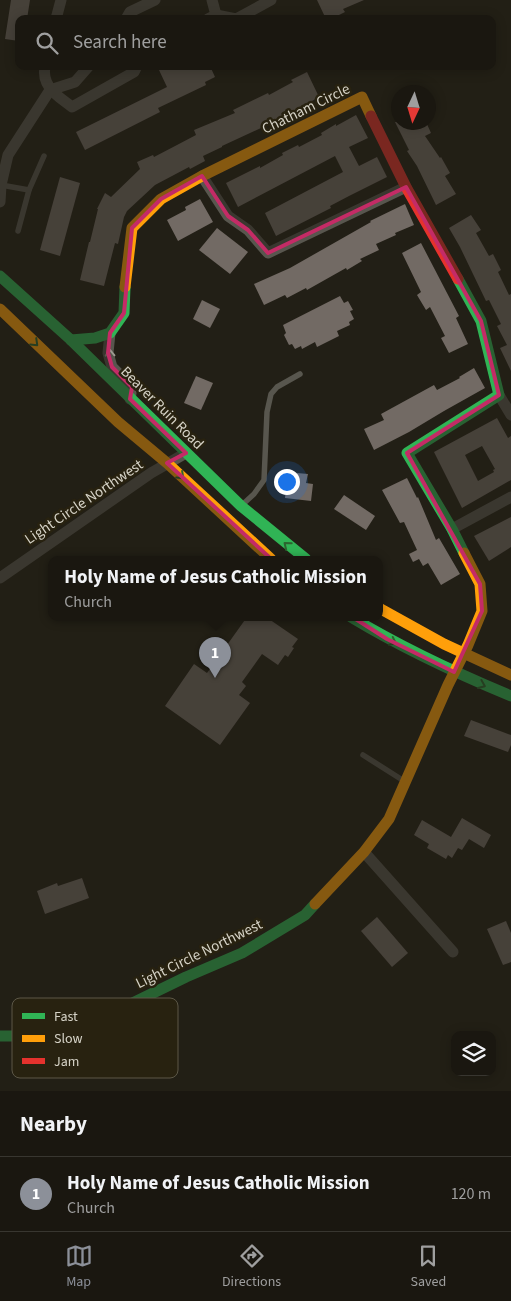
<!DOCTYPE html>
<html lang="en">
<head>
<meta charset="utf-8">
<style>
	:root { --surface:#1a1710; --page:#232019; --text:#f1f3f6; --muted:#9f9f9f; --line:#383630; --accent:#8c9099 }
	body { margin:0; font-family:"Source Sans 3",sans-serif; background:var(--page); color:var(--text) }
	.controls { position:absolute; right:15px; bottom:15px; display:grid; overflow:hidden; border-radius:10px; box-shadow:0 2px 12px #0003 }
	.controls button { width:45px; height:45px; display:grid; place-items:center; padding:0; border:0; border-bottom:1px solid var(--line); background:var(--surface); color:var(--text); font:25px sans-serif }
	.compass { position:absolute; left:391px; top:85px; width:45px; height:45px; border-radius:50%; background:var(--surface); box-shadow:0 2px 12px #0003; rotate:184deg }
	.you { position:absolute; left:286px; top:481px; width:18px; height:18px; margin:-12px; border:4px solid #fff; border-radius:50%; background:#1a73e8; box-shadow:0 0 0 8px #1a73e833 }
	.badge { display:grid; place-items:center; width:32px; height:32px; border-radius:50%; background:var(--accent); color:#fff; font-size:16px; font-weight:700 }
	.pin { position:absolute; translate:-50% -41px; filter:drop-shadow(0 1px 2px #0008) }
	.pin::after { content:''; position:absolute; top:26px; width:18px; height:15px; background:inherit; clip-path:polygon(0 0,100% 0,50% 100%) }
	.popup { position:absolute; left:48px; top:556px; width:335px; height:65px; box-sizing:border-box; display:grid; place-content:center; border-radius:10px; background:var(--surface); filter:drop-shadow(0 1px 4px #0005); font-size:16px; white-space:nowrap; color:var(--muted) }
	.popup b { font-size:19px; color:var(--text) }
	.popup::after { content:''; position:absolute; left:50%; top:100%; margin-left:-10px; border:10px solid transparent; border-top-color:var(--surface) }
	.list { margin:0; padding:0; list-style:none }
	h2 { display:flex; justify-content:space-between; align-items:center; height:65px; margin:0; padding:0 20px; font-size:21px }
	h2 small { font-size:16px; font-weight:400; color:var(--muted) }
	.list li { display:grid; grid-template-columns:32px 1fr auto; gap:15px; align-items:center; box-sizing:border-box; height:75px; padding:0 20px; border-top:1px solid var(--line) }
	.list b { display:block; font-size:19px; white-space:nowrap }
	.list p { margin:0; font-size:16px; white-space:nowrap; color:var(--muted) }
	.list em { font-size:16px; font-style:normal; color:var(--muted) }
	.icon { flex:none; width:28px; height:28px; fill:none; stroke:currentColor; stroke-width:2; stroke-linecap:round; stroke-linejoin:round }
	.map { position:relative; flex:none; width:511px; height:1091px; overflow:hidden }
	.search { position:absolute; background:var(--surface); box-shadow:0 2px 12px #0003; left:15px; right:15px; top:15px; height:55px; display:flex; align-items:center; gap:12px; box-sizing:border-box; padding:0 18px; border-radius:10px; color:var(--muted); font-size:19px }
	.sheet { height:140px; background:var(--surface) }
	nav { display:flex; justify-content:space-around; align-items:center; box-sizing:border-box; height:70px; border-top:1px solid var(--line); background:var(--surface); font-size:14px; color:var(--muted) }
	nav a { display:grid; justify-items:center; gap:2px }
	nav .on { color:var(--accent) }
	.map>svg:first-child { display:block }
</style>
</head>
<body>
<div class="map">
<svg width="511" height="1091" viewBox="0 0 511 1091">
	<rect width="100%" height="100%" fill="#221f16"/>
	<g fill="#726a64" fill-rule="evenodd">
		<polygon points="11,0 30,0 27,19 19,19 19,41 5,39"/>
		<polygon points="317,0 364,0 343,9 345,12 331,19 326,19"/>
		<polygon points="167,66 210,66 215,77 205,82 206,85 158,108 160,112 85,150 76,132 167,87 159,70"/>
		<polygon points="307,72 319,97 280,119 261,127 261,128 222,146 222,147 203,156 205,161 190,169 189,167 155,185 127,211 124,217 118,244 115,243 104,286 80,280 89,242 90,242 98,209 97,209 105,193 111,197 140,169 137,162 153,155 154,157 177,145 196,135 194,130 235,113 233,110 268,93 269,95 293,82 291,80"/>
		<polygon points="356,115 368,138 349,147 359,166 377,157 387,177 349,196 330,206 331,208 276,236 265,213 343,172 335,156 238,207 226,183 260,166 260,168 283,155 282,153 298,145 299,147 322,135 321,133 336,124 336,126"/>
		<polygon points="395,122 426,122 431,133 425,136 440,158 441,157 450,173 445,176 456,194 436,205 417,166 407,151 409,150"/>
		<polygon points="60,177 80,183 60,256 40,250"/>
		<polygon points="200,199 213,222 178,241 167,220 186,210 185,207"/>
		<polygon points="405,204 414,225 395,233 396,235 376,244 379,250 360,259 362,261 347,270 346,268 307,290 306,288 287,298 285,295 264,305 254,284 290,268 371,222 370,221"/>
		<polygon points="471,215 481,230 476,233 489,256 493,254 501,270 498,272 509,295 511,294 511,371 500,348 507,345 497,326 501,324 489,300 486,301 460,247 449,228"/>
		<polygon points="217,228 248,252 230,274 199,250"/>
		<polygon points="421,243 459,316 456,318 468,344 449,353 441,338 445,336 430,307 426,310 417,295 421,292 402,253"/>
		<polygon points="340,296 344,303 348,301 353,310 350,311 354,319 349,322 350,325 337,331 339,336 317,347 315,342 302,349 301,346 295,349 292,344 289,345 284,335 286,333 283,325"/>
		<polygon points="202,300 220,309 210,328 193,319"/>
		<polygon points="474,368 485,388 444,411 409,432 374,450 364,429 384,420 381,414 434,385 437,390 460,378 459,377"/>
		<polygon points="196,376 213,383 201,410 184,403"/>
		<path d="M497,418L508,438L511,436V480L462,508L434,452ZM482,446L495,469L493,470L494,472L478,481L465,455Z"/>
		<polygon points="297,473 308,474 306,483 313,484 311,501 285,498 287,479 296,480"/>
		<polygon points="407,478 417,498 418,497 436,540 439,538 460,574 441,585 428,563 423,566 419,559 413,562 409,554 417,550 404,522 400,523 382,490"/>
		<polygon points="344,495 375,516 366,530 334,509"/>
		<polygon points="511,517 511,547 489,561 474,536"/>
		<polygon points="247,617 266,617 298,639 292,647 294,648 288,657 285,655 278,665 262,654 242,682 246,686 239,695 250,703 220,745 165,706 194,664 207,673"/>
		<polygon points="471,720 511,735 511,745 508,752 464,736"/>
		<polygon points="462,818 491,835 484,848 469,839 462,850 458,848 452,858 448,855 446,859 427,848 429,844 414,835 422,820 451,837"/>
		<polygon points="82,878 89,898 45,914 37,891 57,883 58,886"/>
		<polygon points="377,917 408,953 392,967 361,931"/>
		<polygon points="506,921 511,933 511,962 503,965 487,929"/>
	</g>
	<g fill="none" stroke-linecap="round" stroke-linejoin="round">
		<g stroke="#58564e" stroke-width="5.5">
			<polyline points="1,185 29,190 18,231"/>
			<polyline points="29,190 44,156"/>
			<polyline points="242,505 254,494 264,480 267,412 271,394 277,387 300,374"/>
			<polyline points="363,755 404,781"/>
		</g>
		<g stroke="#58564e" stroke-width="11">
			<polyline points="212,0 216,15"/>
			<polyline points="56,19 61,0"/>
			<polyline points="126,19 130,12 155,0"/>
			<polyline points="208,19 216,15 236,19"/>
			<polyline points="236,19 271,0"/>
			<path d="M45,66C41,87 58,96 72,107L134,72L137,66"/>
			<polyline points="202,176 228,216 248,230 268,253 406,187"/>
			<polyline points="0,202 1,185 8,155 50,90 75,82 89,66"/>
			<polyline points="110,333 108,353 112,367 132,387 130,399"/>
			<polyline points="499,395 511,415"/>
			<polyline points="452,529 511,497"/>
			<polyline points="0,578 151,473 186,453"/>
			<polyline points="364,852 453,952"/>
		</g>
		<g stroke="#30b455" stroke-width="11">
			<polyline points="0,276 71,340 241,506 306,559"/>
			<polyline points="458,279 481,321 499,395 407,453 452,529 464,553"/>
			<polyline points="71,340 95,338 110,333 124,313 125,287"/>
			<path d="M351,617C402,648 456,673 511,696"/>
			<polyline points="0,1036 39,1036 75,1027 108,1015 186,977 242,953 305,915 315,904"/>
		</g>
		<g stroke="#ff9f0a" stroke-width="11">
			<polyline points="125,287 132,228 161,199 202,176 362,97 371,116"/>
			<polyline points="0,309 118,422 167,463 271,559"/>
			<polyline points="379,608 444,644 511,675"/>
			<polyline points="315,904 364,852 389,819 448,685 468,645 482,611 480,584 464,553"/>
		</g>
		<polyline stroke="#e5322d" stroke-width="11" points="371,116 406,187 458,279"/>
	</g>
	<defs><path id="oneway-chevron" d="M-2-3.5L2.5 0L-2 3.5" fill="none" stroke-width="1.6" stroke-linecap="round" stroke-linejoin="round" transform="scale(1.25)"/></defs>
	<g stroke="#2c642f">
		<use href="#oneway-chevron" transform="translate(35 343) rotate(44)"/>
		<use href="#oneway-chevron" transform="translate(181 476) rotate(43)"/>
		<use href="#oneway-chevron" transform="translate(287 545) rotate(-141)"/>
		<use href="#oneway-chevron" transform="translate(393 642) rotate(27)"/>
		<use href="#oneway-chevron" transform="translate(482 685) rotate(23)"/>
	</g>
	<use stroke="#9d9b91" href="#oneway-chevron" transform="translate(110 353) rotate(-92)"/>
	<path d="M0 0H511V1091H0ZM202,176L228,216L248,230L268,253L406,187L481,321L499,395L407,453L480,584L482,611L454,672L387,639L318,595L269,557L167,463L186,453L130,399L132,387L112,367L108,353L110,333L124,313L132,228L161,199Z" fill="#221f16" fill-opacity=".55" fill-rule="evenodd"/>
	<path fill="none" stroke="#c42b66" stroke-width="4" stroke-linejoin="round" d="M202,176L228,216L248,230L268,253L406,187L481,321L499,395L407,453L480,584L482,611L454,672L387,639L318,595L269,557L167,463L186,453L130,399L132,387L112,367L108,353L110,333L124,313L132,228L161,199Z"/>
	<g text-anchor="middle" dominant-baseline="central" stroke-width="5" stroke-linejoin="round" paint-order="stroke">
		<g font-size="15" fill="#d6d3c7" stroke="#282210">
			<text transform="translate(306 109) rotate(-26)">Chatham Circle</text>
			<text transform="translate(162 408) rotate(45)">Beaver Ruin Road</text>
			<text transform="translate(84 502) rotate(-34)">Light Circle Northwest</text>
			<text transform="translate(199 954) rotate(-26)">Light Circle Northwest</text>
		</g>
	</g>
	<rect x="12" y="998" width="166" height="80" rx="8" fill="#282210" stroke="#5c5747" stroke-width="1"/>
	<rect x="22" y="1013" width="23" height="6" fill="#30b455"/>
	<rect x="22" y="1035" width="23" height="7" fill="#ff9f0a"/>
	<rect x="22" y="1058" width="23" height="6" fill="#e5322d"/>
	<g font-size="14" fill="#d6d3c7">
		<text x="54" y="1021">Fast</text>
		<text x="54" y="1043">Slow</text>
		<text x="54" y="1066">Jam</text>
	</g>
</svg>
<div class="controls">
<button><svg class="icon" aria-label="layers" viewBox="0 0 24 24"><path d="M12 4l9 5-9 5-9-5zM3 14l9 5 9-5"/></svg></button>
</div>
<svg class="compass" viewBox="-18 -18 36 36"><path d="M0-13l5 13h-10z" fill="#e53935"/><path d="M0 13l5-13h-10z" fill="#9f9f9f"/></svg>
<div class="you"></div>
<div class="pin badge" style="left:215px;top:678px">1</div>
<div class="popup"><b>Holy Name of Jesus Catholic Mission</b>Church</div>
<div class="search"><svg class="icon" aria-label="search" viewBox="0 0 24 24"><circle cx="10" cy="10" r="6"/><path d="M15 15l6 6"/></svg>Search here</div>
</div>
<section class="sheet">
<h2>Nearby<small></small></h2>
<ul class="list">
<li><span class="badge">1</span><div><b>Holy Name of Jesus Catholic Mission</b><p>Church</p></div><em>120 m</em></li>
</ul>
</section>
<nav>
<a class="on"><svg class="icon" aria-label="map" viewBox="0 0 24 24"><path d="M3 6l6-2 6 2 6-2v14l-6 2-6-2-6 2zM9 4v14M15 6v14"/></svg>Map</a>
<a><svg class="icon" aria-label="directions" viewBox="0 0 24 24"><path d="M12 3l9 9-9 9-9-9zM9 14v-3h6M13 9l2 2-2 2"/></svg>Directions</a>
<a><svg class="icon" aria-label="saved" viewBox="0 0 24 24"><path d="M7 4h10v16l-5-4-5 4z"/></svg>Saved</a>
</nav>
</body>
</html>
